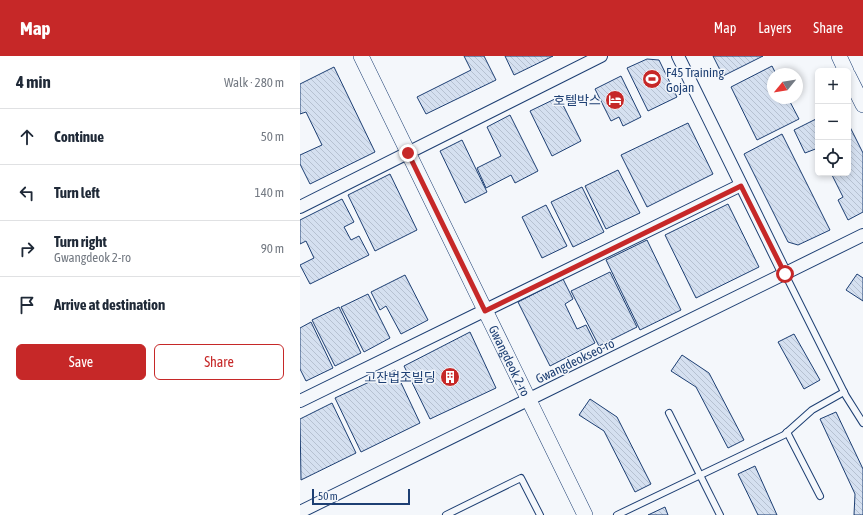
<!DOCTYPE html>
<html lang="en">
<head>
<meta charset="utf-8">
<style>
	:root { --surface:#fff; --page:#f6f6f7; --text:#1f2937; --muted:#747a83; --line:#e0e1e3; --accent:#c62828 }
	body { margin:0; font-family:"Asap Condensed","Noto Sans KR",sans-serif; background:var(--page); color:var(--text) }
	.controls { position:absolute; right:12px; top:12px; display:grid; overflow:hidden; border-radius:6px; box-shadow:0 2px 6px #0003 }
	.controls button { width:36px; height:36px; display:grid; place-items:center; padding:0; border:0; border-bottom:1px solid var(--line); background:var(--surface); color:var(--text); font:20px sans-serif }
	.compass { position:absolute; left:467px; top:12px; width:36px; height:36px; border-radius:50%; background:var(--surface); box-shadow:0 2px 6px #0003; rotate:240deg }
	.scale { position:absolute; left:12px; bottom:10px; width:98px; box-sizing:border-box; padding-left:4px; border:2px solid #1d3f73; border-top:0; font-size:11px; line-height:14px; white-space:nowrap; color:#1d3f73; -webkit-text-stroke:3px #f4f7fb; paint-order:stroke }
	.stop { position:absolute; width:12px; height:12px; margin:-9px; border:3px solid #c62828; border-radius:50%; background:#fff }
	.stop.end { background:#c62828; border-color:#fff; box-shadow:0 1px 4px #0008 }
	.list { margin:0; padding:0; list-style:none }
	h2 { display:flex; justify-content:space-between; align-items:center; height:52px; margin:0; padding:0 16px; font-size:17px }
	h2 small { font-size:13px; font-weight:400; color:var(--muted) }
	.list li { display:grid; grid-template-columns:26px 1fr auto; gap:12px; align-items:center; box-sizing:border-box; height:56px; padding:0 16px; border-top:1px solid var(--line) }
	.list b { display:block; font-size:15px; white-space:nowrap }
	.list p { margin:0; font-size:13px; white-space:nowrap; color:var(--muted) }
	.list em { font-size:13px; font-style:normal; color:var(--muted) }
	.actions { display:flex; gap:8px; padding:12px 16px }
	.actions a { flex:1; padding:9px 0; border:1px solid var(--accent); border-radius:6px; text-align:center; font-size:14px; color:var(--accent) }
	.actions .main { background:var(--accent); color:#fff }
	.icon { flex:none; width:22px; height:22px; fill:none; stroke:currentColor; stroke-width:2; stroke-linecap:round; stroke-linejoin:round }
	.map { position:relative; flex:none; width:563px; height:459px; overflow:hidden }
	header { display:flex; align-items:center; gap:24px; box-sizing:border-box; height:56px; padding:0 20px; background:var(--accent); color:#fff }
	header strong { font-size:19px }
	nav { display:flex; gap:22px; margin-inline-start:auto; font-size:14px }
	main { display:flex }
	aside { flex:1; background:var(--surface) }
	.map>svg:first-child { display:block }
</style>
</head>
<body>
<header>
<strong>Map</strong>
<nav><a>Map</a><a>Layers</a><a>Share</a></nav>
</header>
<main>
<aside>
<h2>4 min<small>Walk · 280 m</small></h2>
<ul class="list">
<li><svg class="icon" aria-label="ahead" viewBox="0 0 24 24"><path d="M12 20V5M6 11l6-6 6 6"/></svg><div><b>Continue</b></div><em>50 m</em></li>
<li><svg class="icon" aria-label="left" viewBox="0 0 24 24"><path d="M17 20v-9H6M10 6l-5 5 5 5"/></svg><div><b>Turn left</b></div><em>140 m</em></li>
<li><svg class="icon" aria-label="right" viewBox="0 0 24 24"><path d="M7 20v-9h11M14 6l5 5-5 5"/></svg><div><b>Turn right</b><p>Gwangdeok 2-ro</p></div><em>90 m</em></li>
<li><svg class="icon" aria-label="arrive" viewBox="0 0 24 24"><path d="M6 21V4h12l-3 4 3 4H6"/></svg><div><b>Arrive at destination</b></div></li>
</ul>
<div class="actions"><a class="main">Save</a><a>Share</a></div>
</aside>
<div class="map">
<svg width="563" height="459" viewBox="0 0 563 459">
	<defs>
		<pattern id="building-back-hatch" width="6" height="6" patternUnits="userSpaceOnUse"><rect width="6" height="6" fill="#d5e0f0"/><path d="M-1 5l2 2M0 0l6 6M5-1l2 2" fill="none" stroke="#b6c1d1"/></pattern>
	</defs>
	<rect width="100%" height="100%" fill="#f4f7fb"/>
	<g fill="url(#building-back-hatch)" stroke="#1d3f73">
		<polygon points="164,0 184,0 196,24 126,58 117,41 171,14"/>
		<polygon points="205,0 253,0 214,19"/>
		<polygon points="413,0 463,0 423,20"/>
		<polygon points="347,3 359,4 377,41 348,55 327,12"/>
		<polygon points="472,10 476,18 473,18 473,42 488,42 499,63 457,84 431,31"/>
		<polygon points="34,11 75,96 10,128 0,108 0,99 22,89 6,56 0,58 0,28"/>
		<polygon points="321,20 341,61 323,70 319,61 311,65 295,33"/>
		<polygon points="259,41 281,85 252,100 230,55"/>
		<polygon points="210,59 238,115 215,127 211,119 186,132 177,112 201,100 187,71"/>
		<polygon points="518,62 518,92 505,97 494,74"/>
		<polygon points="388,67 413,118 347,151 321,99"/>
		<polygon points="548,67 563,97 563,156 548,164 538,144 543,141 531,117 548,117"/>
		<polygon points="482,78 530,174 498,189 488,186 444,98"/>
		<polygon points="162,84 187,136 165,147 140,95"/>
		<polygon points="318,114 340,157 306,173 285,130"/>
		<polygon points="90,118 117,174 75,195 48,139"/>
		<polygon points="282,131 304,176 273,191 251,146"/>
		<polygon points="42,143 54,166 44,171 51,184 59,180 69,199 10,228 0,209 14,202 6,185 0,188 0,164"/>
		<polygon points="428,148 459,211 396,242 365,179"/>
		<polygon points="246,149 267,190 242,202 222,161"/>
		<polygon points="347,184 381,254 340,274 306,204"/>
		<polygon points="310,216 337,271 299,290 271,235"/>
		<polygon points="557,218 563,222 563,245 546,234"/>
		<polygon points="105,219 128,264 101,278 86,250 80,254 71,236"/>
		<polygon points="263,223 273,243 265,248 277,273 286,269 295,287 250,310 218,246"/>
		<polygon points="68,238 90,282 64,296 41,251"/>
		<polygon points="39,251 61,297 35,310 12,264"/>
		<polygon points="11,266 33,312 6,325 0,313 0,272"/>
		<polygon points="170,276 196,332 130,363 104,310"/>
		<polygon points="494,278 520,324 504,333 478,286"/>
		<polygon points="382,299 409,317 444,384 428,392 396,331 371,315"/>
		<polygon points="95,314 120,367 61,396 35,342"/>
		<polygon points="290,343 317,361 351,428 335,436 304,375 279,359"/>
		<polygon points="32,347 56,397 1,424 0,363"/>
		<polygon points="536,356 563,413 563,459 554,459 555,438 520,363"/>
		<polygon points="455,410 477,459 458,459 438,418"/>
		<polygon points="365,451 368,459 348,459"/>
	</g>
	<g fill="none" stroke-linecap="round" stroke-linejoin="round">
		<g stroke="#1d3f73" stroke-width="8">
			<g id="service">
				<polyline points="485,218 546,340 563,367"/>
				<polyline points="369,357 420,459"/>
				<polyline points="487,376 520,440"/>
				<polyline points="146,459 221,422 240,459"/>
				<polyline points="317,459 484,379 512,354 544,336"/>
			</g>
		</g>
		<g stroke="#1d3f73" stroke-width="14">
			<g id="minor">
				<polyline points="378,0 485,218"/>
				<polyline points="0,151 301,0"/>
				<polyline points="0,345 441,129"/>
				<polyline points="0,456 563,179"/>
			</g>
		</g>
		<g stroke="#1d3f73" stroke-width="16">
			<g id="tertiary">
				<path id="s1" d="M61,0L285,459"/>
				<polyline points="539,0 546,15"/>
				<polyline points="548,19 563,49"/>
			</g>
		</g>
		<use href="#service" stroke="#f4f7fb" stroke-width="6"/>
		<use href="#minor" stroke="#f4f7fb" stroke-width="12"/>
		<use href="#tertiary" stroke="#f4f7fb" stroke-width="15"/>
	</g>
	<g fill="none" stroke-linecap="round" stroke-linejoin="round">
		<polyline stroke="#c62828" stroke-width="5" points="108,97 185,255 441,130 485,218"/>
	</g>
	<defs>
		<g id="stadium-disc" transform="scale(1)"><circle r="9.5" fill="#c62828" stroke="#f4f7fb"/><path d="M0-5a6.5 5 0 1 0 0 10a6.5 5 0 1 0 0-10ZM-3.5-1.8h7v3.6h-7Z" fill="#fff"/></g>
		<g id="hotel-disc" transform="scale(1)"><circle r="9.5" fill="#c62828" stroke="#f4f7fb"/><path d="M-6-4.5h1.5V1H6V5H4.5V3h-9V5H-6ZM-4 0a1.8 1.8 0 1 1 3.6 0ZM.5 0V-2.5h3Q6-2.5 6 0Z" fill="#fff"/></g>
		<g id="building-disc" transform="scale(1)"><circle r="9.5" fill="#c62828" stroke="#f4f7fb"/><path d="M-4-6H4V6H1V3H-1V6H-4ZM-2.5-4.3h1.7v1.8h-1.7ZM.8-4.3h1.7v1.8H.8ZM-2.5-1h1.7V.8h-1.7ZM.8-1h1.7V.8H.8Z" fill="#fff"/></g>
	</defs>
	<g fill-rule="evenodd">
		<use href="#stadium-disc" x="352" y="23"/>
		<use href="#hotel-disc" x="315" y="44"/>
		<use href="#building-disc" x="150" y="321"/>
	</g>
	<g text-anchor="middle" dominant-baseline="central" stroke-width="3" stroke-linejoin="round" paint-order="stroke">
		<g font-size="13" fill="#1d3f73" stroke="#f4f7fb" text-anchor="end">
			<text x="366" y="16" text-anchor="start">F45 Training<tspan x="366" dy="15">Gojan</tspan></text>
			<text x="301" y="44">호텔박스</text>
			<text x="136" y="321">고잔법조빌딩</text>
		</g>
		<g font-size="13" fill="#1d3f73" stroke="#f4f7fb">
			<text stroke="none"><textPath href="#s1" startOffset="339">Gwangdeok 2-ro</textPath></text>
			<text transform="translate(275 305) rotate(-26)">Gwangdeokseo-ro</text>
		</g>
	</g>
</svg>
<div class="controls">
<button>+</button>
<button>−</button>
<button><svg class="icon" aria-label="locate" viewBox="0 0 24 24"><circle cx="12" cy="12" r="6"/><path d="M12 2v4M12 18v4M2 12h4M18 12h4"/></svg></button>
</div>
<svg class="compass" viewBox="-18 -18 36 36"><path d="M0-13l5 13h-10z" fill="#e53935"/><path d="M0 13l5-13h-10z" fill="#747a83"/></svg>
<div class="scale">50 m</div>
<div class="stop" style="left:485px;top:218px"></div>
<div class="stop end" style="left:108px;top:97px"></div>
</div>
</main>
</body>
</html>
